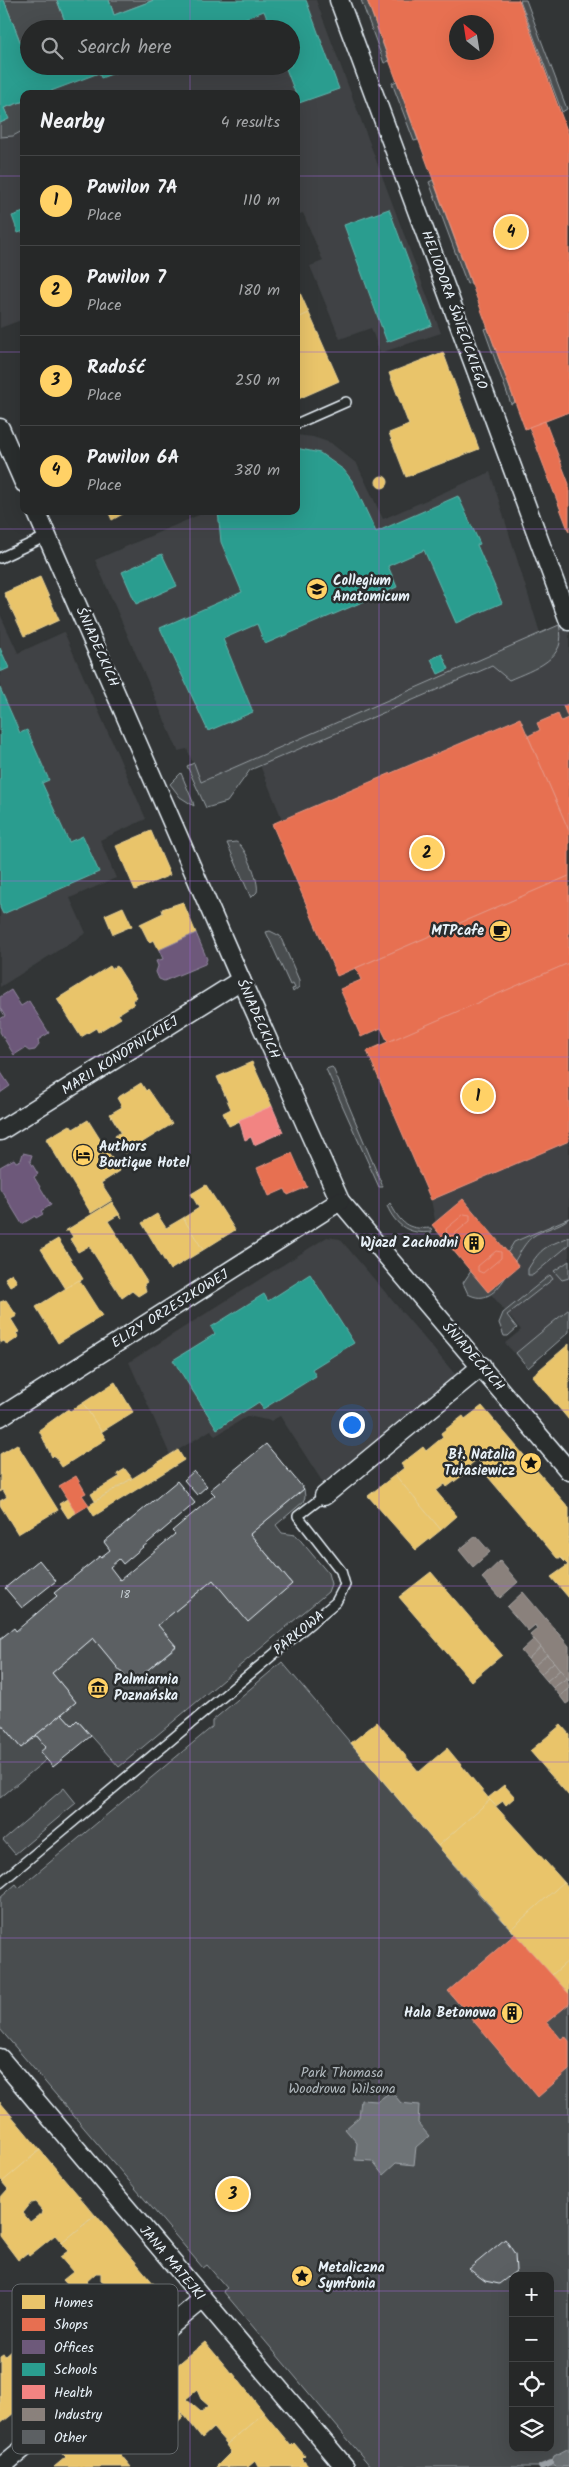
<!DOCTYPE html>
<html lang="en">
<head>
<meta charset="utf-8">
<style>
	:root { --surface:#262828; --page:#323434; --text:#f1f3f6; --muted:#a4a6a8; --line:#424445; --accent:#ffd166 }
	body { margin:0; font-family:Kalam,sans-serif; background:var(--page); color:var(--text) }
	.controls { position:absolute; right:15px; bottom:15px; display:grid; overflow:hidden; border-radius:10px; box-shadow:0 5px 20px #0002 }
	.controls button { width:45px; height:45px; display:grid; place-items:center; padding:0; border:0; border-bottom:1px solid var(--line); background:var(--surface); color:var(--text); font:25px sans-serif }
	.compass { position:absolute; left:449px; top:15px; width:45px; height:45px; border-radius:50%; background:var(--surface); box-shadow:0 5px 20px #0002; rotate:330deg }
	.you { position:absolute; left:351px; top:1424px; width:18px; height:18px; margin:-12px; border:4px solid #fff; border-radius:50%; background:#1a73e8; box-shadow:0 0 0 8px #1a73e833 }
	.badge { display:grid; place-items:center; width:32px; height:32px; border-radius:50%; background:var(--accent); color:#111; font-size:16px; font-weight:700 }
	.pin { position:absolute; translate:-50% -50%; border:2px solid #fff; box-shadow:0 1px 5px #0006 }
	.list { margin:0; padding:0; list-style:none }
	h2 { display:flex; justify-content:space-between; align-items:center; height:65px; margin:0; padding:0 20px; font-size:21px }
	h2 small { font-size:16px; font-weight:400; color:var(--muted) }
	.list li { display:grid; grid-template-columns:32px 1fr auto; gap:15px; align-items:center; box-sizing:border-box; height:90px; padding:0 20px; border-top:1px solid var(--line) }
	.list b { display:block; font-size:19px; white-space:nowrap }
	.list p { margin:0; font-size:16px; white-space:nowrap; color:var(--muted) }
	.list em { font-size:16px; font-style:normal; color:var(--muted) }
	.icon { flex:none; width:28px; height:28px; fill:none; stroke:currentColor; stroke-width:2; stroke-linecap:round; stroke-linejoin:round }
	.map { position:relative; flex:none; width:569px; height:2467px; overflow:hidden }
	.search { position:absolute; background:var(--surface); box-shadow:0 5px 20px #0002; left:20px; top:20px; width:280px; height:55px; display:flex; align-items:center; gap:12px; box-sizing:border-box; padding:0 18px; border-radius:28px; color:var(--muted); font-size:19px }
	.panel { position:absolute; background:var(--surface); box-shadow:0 5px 20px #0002; left:20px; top:90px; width:280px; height:425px; border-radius:10px }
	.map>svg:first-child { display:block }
</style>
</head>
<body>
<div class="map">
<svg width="569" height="2467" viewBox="0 0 569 2467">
	<rect width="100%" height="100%" fill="#323536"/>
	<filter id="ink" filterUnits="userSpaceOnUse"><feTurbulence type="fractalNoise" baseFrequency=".02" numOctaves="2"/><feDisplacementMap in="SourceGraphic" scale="10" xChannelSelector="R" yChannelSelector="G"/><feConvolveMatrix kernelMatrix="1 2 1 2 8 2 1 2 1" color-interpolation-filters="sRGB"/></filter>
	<g filter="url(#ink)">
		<g fill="#3f4244" fill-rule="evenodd">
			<path d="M0,0H316L441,333L380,353L371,328L340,339L310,266L323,261L303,213L296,215V94H24V319L0,328ZM29,29H291V66H29Z"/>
			<polygon points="296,435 313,437 331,443 357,464 383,519 490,472 540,633 569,621 569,1332 528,1368 505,1343 521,1330 437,1230 431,1200 367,1051 387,1042 381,1028 361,1037 361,980 356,968 337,976 272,824 282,819 257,758 201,782 187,749 178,751 95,560 208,511 296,511"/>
			<polygon points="0,614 18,653 64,632 146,819 100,840 116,878 70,898 86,933 0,987"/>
			<polygon points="327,1237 340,1239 465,1386 329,1492 280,1416 271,1421 248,1416 215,1436 211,1430 170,1455 129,1362"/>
		</g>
		<g fill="#494d4f" stroke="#989fa4" fill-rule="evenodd">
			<polygon points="4,0 57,0 68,29 29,29 29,47 23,49"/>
			<polygon points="109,0 154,0 114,15"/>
			<polygon points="361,0 367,0 389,61 384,63"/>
			<polygon points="520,0 526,0 567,109 562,112"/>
			<polygon points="397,81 418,140 414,141 392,83"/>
			<polygon points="24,101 24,130 13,136 0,137 0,123 8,119 4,108"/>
			<polygon points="433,180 471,283 467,284 429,182"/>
			<polygon points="488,328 515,402 511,404 484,329"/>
			<path d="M559,625C569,659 534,669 509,680L492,666L250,770L227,802L206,808L187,766L194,763L201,782Z"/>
			<polygon points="181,773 193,802 194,806 180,797 170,784"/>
			<path d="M236,842C245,845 260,882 257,892L251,898L227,843Z"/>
			<polygon points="270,931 280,936 299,980 299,987 293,992 292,989 295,988 293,984 290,985 266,932"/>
			<polygon points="332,1067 333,1068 383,1187 379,1187 326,1069"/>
			<path d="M390,1203C401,1223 406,1230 431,1228L432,1232C409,1235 396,1226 387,1206Z"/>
			<path d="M569,1218C561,1226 543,1229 532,1237C512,1253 501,1312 468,1294L463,1283L471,1271L508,1252L514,1242Z"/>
			<path d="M569,1237V1245L533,1275H528V1269C542,1246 546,1247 569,1237Z"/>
			<polygon points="569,1261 569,1278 562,1280 554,1271"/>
			<polygon points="550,1275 553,1279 507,1315 517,1328 508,1336 504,1336 499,1323 503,1313"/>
			<polygon points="569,1309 569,1332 528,1368 516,1353"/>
			<polygon points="304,1489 305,1497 303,1502 276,1525 282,1533 296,1535 328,1573 331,1584 328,1592 119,1767 78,1721 72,1725 62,1714 76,1702 52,1673 93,1638 131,1683 176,1647 158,1625 213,1580 248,1621 292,1584 250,1534"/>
			<path d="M282,1662L476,1891L569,1994V2467H371L223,2291L227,2288L207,2265L203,2268L0,2029V1898L16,1884L19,1888L212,1727V1721ZM513,2276H550V2448H513Z"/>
			<polygon points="0,1723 21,1748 36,1735 46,1747 47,1759 0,1798"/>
			<polygon points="64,1788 76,1803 15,1854 3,1840"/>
		</g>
		<g fill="#6e7376" stroke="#9fa5aa">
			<polygon points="391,2091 401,2103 419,2105 418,2123 429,2136 416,2147 414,2165 396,2163 383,2175 372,2161 355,2160 357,2143 345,2129 359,2117 361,2100 378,2101"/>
			<polygon points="569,2448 569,2467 556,2467 551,2463 554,2456"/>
		</g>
		<g fill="#e9c46a" stroke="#e9d295" fill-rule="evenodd">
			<polygon points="296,284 309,313 296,319"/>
			<polygon points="309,313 339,381 296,400 296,319"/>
			<polygon points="443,352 479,449 406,477 389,433 409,425 389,373"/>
			<circle cx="382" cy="482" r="6"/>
			<polygon points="108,511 128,511 112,520"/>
			<polygon points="40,577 59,620 24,636 4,593"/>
			<polygon points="151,831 170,875 135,890 116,846"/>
			<polygon points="183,902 196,933 159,950 154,940 149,942 140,924 163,913 162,909"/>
			<polygon points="123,907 132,926 113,934 105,915"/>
			<polygon points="110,966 112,969 117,966 137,997 132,1001 134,1004 118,1014 121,1018 98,1032 96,1028 81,1037 57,999"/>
			<polygon points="252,1062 272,1106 229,1126 223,1113 231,1109 217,1077"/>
			<polygon points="141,1083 146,1091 148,1089 172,1124 125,1153 115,1136 121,1132 110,1114 122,1107 117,1098"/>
			<polygon points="88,1120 120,1171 101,1183 112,1200 91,1213 46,1139 70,1125 73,1129"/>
			<polygon points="206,1185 235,1230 203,1250 183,1218 199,1208 191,1194"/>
			<polygon points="112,1202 122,1218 118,1215 108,1221 147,1282 144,1284 146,1291 138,1296 132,1291 122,1298 89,1246 78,1252 70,1239 73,1237 69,1231 65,1231"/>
			<polygon points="157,1214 166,1228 183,1218 203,1250 170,1270 142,1223"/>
			<polygon points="58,1239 83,1279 66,1289 41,1249"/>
			<polygon points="12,1273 17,1282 10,1286 5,1278"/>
			<polygon points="79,1280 102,1316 58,1343 36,1307"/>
			<polygon points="6,1300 17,1316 11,1319 19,1332 16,1333 19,1337 7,1345 4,1341 0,1343 0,1302"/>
			<polygon points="569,1344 569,1420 532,1376"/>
			<polygon points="115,1382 133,1412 101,1432 83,1403"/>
			<polygon points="83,1403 106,1439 62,1467 54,1455 52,1457 39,1430 68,1409 70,1411"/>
			<polygon points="482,1406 569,1508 569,1598 551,1577 568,1565 561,1558 557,1558 483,1471 483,1467 477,1459 469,1466 471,1469 447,1487 445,1484 436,1491 457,1516 441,1530 395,1475 404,1468 401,1464 423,1447 426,1451 443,1437 441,1433 463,1416 465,1419"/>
			<polygon points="17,1444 58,1510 18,1534 0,1505 0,1501 7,1497 3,1490 0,1492 0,1454"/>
			<polygon points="178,1450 184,1460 94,1516 88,1506"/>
			<polygon points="125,1469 132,1478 95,1501 91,1494 119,1477 117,1474"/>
			<polygon points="395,1475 441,1530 416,1550 368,1496"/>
			<polygon points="67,1499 76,1513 68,1518 59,1504"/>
			<polygon points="431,1572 502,1655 471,1681 399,1597"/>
			<polygon points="377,1722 419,1772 447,1748 490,1800 438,1846 351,1743"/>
			<polygon points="561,1725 569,1734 569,1796 530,1751"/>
			<polygon points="504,1785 515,1797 506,1805 503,1801 496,1806 488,1798"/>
			<polygon points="490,1800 564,1882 511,1929 438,1846"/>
			<polygon points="564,1882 569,1888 569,1960 552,1975 511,1929"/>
			<polygon points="569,1960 569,1994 552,1975"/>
			<polygon points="0,2102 40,2150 3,2182 0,2179"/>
			<path d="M40,2150L95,2215L62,2243L55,2235L29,2256L27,2253L18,2260L0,2236V2198L8,2189L2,2182ZM35,2202L43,2211L42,2215H39L30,2222L23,2213L31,2203Z"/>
			<path d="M96,2215L154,2284V2296L129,2315L132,2318L116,2332L114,2329L101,2339L99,2335V2338L85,2347L56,2311L76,2294L63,2280L73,2272L60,2257L68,2251L62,2243ZM96,2273H101V2280L109,2286L100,2296L97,2295L86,2282Z"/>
			<polygon points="27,2338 38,2351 44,2351 49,2357 47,2362 58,2375 43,2388 46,2392 17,2416 14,2413 0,2424 0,2356 3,2354 6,2356"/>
			<path d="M205,2342L232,2374L233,2373L264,2413L227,2444L213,2428L202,2438L158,2381ZM197,2390L201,2399L209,2406L201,2412L186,2399Z"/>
			<polygon points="158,2381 184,2417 158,2440 149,2429 141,2433 134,2424 138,2416 129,2405"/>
			<polygon points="264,2413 291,2446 294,2443 305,2456 302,2459 309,2467 258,2467 255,2461 248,2467 216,2467 231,2452 226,2445"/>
			<polygon points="99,2429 131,2467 54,2467 66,2457 63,2454 77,2442 80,2445"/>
		</g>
		<g fill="#e76f51" stroke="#e79683" fill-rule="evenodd">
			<path d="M367,0H519L569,136V412L525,429ZM456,22H486V52H456Z"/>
			<polygon points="545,421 569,484 569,532 529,427"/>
			<polygon points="569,704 569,831 528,736 540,730 537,723 558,714 561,721 568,718 563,706"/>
			<polygon points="520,718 569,831 569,876 337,976 272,824"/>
			<polygon points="569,876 569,963 388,1042 381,1028 361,1037 340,989 361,980 356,968"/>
			<polygon points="569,963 569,1141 431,1200 367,1051"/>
			<polygon points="292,1153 307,1187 288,1195 285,1189 269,1196 257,1168"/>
			<polygon points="463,1199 519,1266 488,1292 432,1225"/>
			<polygon points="464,1214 470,1215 470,1221 452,1236 447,1234 446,1229"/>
			<polygon points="496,1251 501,1252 501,1258 483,1273 478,1271 478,1266"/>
			<polygon points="76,1476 86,1493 82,1495 89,1505 76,1513 59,1486"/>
			<polygon points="515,1934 569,1994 569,2004 547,2022 561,2039 565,2036 569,2041 569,2070 538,2097 448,1991"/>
		</g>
		<g fill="#6d597a" stroke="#9287a0">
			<polygon points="196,933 207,959 205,964 164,981 159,979 156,972 158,966 156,961 163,959 159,950"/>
			<polygon points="11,990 21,1006 29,1001 49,1033 38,1040 39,1045 35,1050 29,1051 25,1048 14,1055 0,1032 0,1019 5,1016 0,1008 0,997"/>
			<polygon points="0,1071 10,1086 0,1093"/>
			<polygon points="23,1153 32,1155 30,1161 38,1174 34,1177 51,1205 41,1211 43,1214 36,1218 35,1216 22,1224 0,1188 0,1167 14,1159 16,1162 21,1160"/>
		</g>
		<g fill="#2a9d8f" stroke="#63b6ae">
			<polygon points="0,0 4,0 23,49 29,47 29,66 119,66 120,71 101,78 99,73 43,94 24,94 24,101 4,108 9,119 0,123"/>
			<polygon points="57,0 109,0 114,15 154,0 306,0 339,89 299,103 285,66 291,66 291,29 271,29 264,11 217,29 68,29"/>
			<polygon points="389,209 432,325 387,342 344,225"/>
			<polygon points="24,212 24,231 18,233 12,216"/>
			<polygon points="296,448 320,453 344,470 353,482 376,532 458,496 480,544 477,545 502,603 456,623 424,550 388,566 397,587 265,644 257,624 223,639 253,712 208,731 160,628 242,592 221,542 218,511 296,511"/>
			<polygon points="162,554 177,586 136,604 122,572"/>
			<polygon points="0,648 9,668 0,672"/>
			<polygon points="442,654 449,669 438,674 431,659"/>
			<polygon points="0,688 20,733 27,730 49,780 42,783 69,842 83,836 99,872 3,914 0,908"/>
			<polygon points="310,1274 354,1343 312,1369 316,1376 263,1409 259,1402 217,1429 173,1360 215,1334 211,1327 264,1294 268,1301"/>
		</g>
		<polygon fill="#f28482" stroke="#efa5a5" points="272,1106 283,1132 254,1145 251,1137 245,1140 239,1120"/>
		<g fill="#8a817c" stroke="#a6a3a1">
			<polygon points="476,1536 490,1552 473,1567 459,1550"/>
			<polygon points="500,1561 518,1582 500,1598 482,1578"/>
			<polygon points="523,1592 569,1646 569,1680 530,1635 537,1629 535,1625 528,1631 507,1607"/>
			<polygon points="534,1639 541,1647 528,1659 521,1651"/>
			<polygon points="541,1647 547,1655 534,1666 528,1659"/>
			<polygon points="547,1655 554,1662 541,1674 534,1666"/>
			<polygon points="554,1662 560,1670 547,1681 541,1674"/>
			<polygon points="560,1670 567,1678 553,1688 547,1681"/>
			<polygon points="567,1678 569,1688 560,1696 553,1688"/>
			<polygon points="569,1688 569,1702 566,1704 560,1696"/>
		</g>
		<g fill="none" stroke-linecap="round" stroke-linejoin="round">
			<polyline stroke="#9fa5aa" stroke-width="6" points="541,2467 551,2463"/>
		</g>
		<g fill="#5c6063" stroke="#e8f1f8">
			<polygon points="266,1444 304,1489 250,1534 292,1584 248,1622 213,1580 158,1625 176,1646 131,1684 93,1638 52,1673 76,1702 21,1748 0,1723 0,1639 14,1628 16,1631 57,1596 54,1593 100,1556 101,1557 110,1550 104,1542 177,1481 195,1503 123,1564 119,1559 110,1567 120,1580 175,1534 172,1531 215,1495 210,1490"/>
			<polygon points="194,1471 207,1486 197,1495 184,1480"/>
			<polygon points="39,1560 56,1581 22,1608 5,1588"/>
			<polygon points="62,1714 72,1725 77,1720 91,1736 53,1767 40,1752 46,1747 36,1735"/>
			<polygon points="505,2239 515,2254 516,2271 499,2284 485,2281 469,2269"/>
		</g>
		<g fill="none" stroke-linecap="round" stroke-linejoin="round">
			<g stroke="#e8f1f8" stroke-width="12">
				<g id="lane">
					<polyline points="296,424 346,402"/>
					<polyline points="0,558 47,536"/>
					<polyline points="0,1883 336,1602 345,1585 341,1571 298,1516 324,1496"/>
				</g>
			</g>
			<g stroke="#e8f1f8" stroke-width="21">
				<g id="street">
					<polyline points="339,0 569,621"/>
					<polyline points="0,428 24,483"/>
					<polyline points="36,511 241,980 340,1201 569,1471"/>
					<polyline points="0,1131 241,980"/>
					<polyline points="0,1417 340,1201"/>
					<polyline points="324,1496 482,1366"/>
					<polyline points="0,2058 345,2467"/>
					<polyline points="1,2467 203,2299"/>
				</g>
			</g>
			<use href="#lane" stroke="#2a2d2e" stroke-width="9"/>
			<use href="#street" stroke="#2a2d2e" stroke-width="18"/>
		</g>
	</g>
	<path fill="none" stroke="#9c67d0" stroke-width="1" stroke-opacity="0.55" d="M190,0V29M379,0V2467M190,66V94M0,176H24M296,176H569M0,352H24M296,352H569M190,511V2467M0,529H569M0,705H569M0,881H569M0,1057H569M0,1234H569M0,1410H569M0,1586H569M0,1762H569M0,1938H569M0,2115H569M0,2291H513M550,2291H569"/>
	<defs>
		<g id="university-disc" transform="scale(1.125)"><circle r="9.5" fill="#ffd166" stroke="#2a2d2e"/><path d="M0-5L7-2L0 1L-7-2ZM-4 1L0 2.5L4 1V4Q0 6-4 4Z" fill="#111"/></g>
		<g id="cafe-disc" transform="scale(1.125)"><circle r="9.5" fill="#ffd166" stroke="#2a2d2e"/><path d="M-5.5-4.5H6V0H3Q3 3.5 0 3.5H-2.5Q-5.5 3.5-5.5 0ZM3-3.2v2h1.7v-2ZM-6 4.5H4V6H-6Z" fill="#111"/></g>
		<g id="hotel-disc" transform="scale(1.125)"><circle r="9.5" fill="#ffd166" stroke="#2a2d2e"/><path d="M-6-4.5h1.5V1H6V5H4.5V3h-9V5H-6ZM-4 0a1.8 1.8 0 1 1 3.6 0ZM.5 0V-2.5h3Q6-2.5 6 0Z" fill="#111"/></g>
		<g id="building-disc" transform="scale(1.125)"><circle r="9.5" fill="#ffd166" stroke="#2a2d2e"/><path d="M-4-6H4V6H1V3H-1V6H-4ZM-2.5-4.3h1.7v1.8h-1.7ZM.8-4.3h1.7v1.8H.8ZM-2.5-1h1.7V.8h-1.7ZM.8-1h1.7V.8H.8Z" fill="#111"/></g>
		<g id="sight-disc" transform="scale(1.125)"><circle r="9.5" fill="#ffd166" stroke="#2a2d2e"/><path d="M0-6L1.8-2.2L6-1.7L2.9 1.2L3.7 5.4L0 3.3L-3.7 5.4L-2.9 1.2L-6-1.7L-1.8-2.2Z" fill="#111"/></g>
		<g id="museum-disc" transform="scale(1.125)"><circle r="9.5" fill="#ffd166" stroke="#2a2d2e"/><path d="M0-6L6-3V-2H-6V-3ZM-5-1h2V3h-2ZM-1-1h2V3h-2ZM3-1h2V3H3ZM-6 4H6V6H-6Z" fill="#111"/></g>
	</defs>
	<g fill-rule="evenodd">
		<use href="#university-disc" x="317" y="589"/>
		<use href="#cafe-disc" x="500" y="931"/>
		<use href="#hotel-disc" x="83" y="1155"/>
		<use href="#building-disc" x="474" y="1243"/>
		<use href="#sight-disc" x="531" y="1463"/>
		<use href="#museum-disc" x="98" y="1688"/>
		<use href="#building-disc" x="512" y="2013"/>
		<use href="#sight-disc" x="302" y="2276"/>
	</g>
	<g text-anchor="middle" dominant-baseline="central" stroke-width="5" stroke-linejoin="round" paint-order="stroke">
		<g font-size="11" fill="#c5cdd3">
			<text x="125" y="1595">18</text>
		</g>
		<g font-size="14" fill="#e8f1f8" stroke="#2a2d2e">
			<text transform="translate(454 310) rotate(70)">HELIODORA ŚWIĘCICKIEGO</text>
			<text transform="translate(97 647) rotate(66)">ŚNIADECKICH</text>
			<text transform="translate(258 1019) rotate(66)">ŚNIADECKICH</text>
			<text transform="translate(120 1056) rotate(-32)">MARII KONOPNICKIEJ</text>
			<text transform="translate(170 1309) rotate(-32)">ELIZY ORZESZKOWEJ</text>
			<text transform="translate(473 1357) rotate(49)">ŚNIADECKICH</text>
			<text transform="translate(299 1633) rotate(-39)">PARKOWA</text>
			<text transform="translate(172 2263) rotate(50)">JANA MATEJKI</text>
		</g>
		<g font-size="14" font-weight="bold" fill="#e8f1f8" stroke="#2a2d2e" text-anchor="start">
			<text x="333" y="581">Collegium<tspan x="333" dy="16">Anatomicum</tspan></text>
			<text x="484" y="931" text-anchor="end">MTPcafe</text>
			<text x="99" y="1147">Authors<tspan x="99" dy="16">Boutique Hotel</tspan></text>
			<text x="458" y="1243" text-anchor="end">Wjazd Zachodni</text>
			<text x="515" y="1455" text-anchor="end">Bł. Natalia<tspan x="515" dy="16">Tułasiewicz</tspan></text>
			<text x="114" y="1680">Palmiarnia<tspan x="114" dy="16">Poznańska</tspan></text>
			<text x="496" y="2013" text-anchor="end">Hala Betonowa</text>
			<text x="318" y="2268">Metaliczna<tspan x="318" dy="16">Symfonia</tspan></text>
		</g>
		<g font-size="14" fill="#b0b8bd" stroke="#2a2d2e">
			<text x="342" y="2073">Park Thomasa<tspan x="342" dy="16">Woodrowa Wilsona</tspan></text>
		</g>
	</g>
	<rect x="12" y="2284" width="166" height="170" rx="8" fill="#2a2d2e" stroke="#63686b" stroke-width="1"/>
	<rect x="22" y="2295" width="23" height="14" fill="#e9c46a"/>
	<rect x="22" y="2318" width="23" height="13" fill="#e76f51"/>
	<rect x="22" y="2340" width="23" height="14" fill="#6d597a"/>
	<rect x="22" y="2363" width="23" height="13" fill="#2a9d8f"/>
	<rect x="22" y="2385" width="23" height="14" fill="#f28482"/>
	<rect x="22" y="2408" width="23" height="13" fill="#8a817c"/>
	<rect x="22" y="2430" width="23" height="14" fill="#5c6063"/>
	<g font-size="14" fill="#e8f1f8">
		<text x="54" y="2307">Homes</text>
		<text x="54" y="2329">Shops</text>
		<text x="54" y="2352">Offices</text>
		<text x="54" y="2374">Schools</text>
		<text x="54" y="2397">Health</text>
		<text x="54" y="2419">Industry</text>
		<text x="54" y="2442">Other</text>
	</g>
</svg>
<div class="controls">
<button>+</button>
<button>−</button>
<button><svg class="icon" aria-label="locate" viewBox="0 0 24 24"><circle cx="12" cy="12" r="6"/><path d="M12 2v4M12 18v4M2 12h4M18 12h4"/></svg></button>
<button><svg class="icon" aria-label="layers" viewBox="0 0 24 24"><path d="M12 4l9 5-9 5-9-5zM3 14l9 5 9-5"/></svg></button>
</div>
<svg class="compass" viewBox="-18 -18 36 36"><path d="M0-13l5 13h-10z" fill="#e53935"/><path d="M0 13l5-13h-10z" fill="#a4a6a8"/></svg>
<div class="you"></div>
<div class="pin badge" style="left:478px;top:1096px">1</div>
<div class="pin badge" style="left:427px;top:853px">2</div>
<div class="pin badge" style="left:233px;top:2194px">3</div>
<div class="pin badge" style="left:511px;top:232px">4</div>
<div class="search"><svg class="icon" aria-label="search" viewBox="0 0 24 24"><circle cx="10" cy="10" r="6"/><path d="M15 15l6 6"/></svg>Search here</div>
<section class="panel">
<h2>Nearby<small>4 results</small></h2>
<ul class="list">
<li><span class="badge">1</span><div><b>Pawilon 7A</b><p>Place</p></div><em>110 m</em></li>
<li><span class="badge">2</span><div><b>Pawilon 7</b><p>Place</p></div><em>180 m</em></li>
<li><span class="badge">3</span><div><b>Radość</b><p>Place</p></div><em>250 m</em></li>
<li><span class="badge">4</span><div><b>Pawilon 6A</b><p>Place</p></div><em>380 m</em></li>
</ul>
</section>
</div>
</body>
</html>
